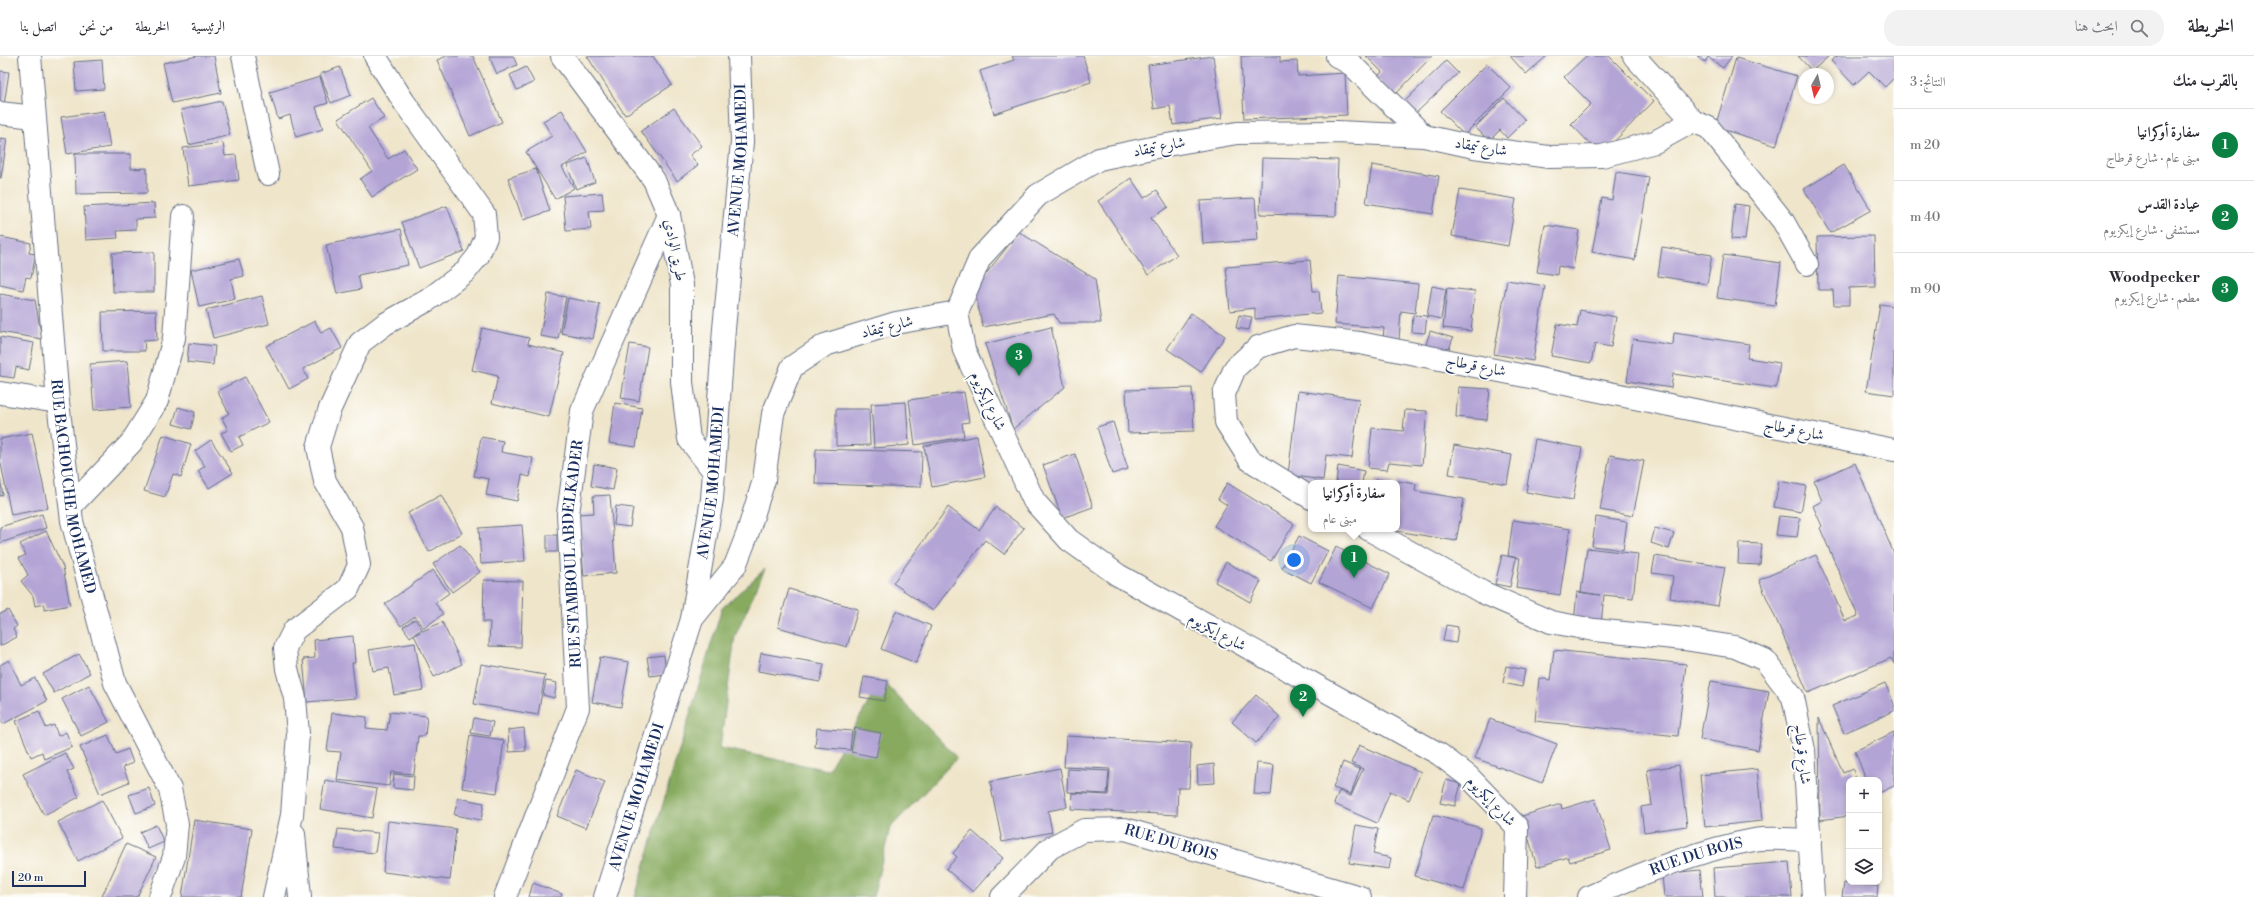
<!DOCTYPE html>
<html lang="ar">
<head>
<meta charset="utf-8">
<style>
	:root { --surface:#fff; --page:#f2f2f3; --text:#2b2b33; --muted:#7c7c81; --line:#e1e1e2; --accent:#0b8043 }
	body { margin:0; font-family:"Libre Bodoni",Amiri,serif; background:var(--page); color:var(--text); direction:rtl }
	.controls { position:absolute; right:12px; bottom:12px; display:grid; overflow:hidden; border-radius:8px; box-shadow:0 2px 6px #0003 }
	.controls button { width:36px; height:36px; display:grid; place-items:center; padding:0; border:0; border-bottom:1px solid var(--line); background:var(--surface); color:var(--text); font:20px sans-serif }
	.compass { position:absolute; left:1798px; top:12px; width:36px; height:36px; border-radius:50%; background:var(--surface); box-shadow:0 2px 6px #0003; rotate:188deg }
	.scale { position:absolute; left:12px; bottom:10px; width:74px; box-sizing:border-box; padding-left:4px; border:2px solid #1b2f5e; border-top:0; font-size:11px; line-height:14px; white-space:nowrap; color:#1b2f5e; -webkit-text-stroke:3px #fdfcf7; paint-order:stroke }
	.you { position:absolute; left:1294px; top:504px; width:14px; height:14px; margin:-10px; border:3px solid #fff; border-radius:50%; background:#1a73e8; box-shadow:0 0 0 6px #1a73e833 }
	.badge { display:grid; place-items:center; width:26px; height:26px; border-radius:50%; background:var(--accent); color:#fff; font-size:13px; font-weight:700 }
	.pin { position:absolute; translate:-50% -33px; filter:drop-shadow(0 1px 2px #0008) }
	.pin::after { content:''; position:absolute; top:21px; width:14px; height:12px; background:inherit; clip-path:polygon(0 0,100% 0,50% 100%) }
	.popup { position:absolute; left:1308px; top:424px; width:92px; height:52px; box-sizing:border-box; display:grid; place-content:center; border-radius:8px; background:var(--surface); filter:drop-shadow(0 1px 3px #0005); font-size:13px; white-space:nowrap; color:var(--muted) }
	.popup b { font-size:15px; color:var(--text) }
	.popup::after { content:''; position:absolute; left:50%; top:100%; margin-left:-8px; border:8px solid transparent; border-top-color:var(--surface) }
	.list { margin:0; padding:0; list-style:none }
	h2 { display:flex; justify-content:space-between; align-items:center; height:52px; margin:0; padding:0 16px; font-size:17px }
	h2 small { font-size:13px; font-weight:400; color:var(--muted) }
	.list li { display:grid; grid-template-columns:26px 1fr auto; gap:12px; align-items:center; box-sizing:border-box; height:72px; padding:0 16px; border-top:1px solid var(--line) }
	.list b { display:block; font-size:15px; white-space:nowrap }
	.list p { margin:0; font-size:13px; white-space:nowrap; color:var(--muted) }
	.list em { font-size:13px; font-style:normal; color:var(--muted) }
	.icon { flex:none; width:22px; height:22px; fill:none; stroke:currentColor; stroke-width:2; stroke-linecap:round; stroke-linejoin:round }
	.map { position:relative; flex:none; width:1894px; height:841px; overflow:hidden; direction:ltr }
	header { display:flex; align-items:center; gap:24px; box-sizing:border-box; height:56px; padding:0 20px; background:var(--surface); border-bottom:1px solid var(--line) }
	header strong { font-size:19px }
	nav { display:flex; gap:22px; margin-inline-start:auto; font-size:14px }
	.search { width:280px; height:36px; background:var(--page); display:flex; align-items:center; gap:10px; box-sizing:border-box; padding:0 14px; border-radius:16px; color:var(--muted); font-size:15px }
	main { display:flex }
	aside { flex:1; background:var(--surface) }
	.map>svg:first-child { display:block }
</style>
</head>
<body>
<header>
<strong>الخريطة</strong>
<div class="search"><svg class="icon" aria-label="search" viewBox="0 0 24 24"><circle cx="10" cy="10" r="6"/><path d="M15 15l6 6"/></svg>ابحث هنا</div>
<nav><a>الرئيسية</a><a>الخريطة</a><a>من نحن</a><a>اتصل بنا</a></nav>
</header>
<main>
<aside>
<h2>بالقرب منك<small>النتائج: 3</small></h2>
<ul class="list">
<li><span class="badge">1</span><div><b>سفارة أوكرانيا</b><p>مبنى عام · شارع قرطاج</p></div><em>20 m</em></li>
<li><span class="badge">2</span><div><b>عيادة القدس</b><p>مستشفى · شارع إيكزيوم</p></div><em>40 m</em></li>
<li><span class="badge">3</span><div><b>Woodpecker</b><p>مطعم · شارع إيكزيوم</p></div><em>90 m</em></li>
</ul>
</aside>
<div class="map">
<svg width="1894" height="841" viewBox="0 0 1894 841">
	<rect width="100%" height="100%" fill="#fdfcf7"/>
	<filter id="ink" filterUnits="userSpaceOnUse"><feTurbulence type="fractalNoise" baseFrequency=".025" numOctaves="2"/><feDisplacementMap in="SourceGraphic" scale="8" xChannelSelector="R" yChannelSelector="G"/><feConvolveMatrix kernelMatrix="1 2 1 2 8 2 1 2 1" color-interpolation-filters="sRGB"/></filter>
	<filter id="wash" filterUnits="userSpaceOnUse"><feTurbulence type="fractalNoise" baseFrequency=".012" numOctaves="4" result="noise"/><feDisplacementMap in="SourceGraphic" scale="16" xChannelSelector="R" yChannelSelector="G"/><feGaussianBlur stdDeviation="0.9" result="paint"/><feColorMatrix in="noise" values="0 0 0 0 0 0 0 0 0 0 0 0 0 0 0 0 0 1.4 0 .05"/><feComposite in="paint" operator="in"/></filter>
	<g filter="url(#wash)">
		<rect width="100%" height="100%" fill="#efe5ca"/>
		<polygon fill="#87aa5e" stroke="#516c5e" points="765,513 735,580 720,692 828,714 882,624 957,702 890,772 873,841 635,841 722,552"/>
		<g id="blocks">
			<g fill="#b3a4d6">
				<polygon points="198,0 214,0 221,37 172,47 163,7"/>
				<polygon points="447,0 473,0 502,66 470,80 437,4"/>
				<polygon points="489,0 513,0 517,9 497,18"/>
				<polygon points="587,0 653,0 672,29 625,59"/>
				<polygon points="1012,0 1083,0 1091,26 994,58 980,15 1014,4"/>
				<polygon points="1213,0 1222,62 1173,69 1170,50 1154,53 1148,9"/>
				<polygon points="1241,0 1280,0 1280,6 1297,5 1298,20 1345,17 1347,59 1244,63"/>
				<polygon points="1366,0 1432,0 1394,40 1376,22 1382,16"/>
				<polygon points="1510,0 1547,0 1526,18"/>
				<polygon points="1586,0 1609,0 1654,45 1601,99 1571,68 1591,48 1564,21"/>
				<polygon points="1697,0 1732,0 1723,12 1708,1 1705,6"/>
				<polygon points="1798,0 1829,0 1812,15"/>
				<polygon points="1837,0 1894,0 1894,22 1885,31 1869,15 1854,29 1831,5"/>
				<polygon points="1736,2 1797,20 1776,90 1715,71"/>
				<polygon points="102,4 104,33 76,35 74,6"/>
				<polygon points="1446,5 1458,17 1415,58 1404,46"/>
				<polygon points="1487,8 1511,32 1464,79 1440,55"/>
				<polygon points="340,11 351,39 331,47 320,18"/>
				<polygon points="526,11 534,26 517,34 510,19"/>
				<polygon points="0,15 9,16 4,49 0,48"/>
				<polygon points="320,21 328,47 316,51 323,73 296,81 290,59 278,63 270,36"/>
				<polygon points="371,42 384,62 368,72 388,103 404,93 417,113 372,141 360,123 372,115 338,63"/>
				<polygon points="1504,42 1525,64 1507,82 1500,74 1489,85 1475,71"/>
				<polygon points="222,45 230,79 189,89 181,54"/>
				<polygon points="674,52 702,90 690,99 698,109 677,125 641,75"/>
				<polygon points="562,54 587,96 562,111 574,132 555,143 526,96 552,80 543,65"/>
				<polygon points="104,55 110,91 67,98 61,61"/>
				<polygon points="0,82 7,83 1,122 0,122"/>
				<polygon points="223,87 225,100 236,99 239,124 188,130 183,92"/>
				<polygon points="75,98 131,98 131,113 147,112 147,137 76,138"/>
				<polygon points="587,102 595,126 576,133 567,109"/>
				<polygon points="1262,102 1338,104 1336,160 1260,158"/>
				<polygon points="1372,109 1439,120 1433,158 1366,147"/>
				<polygon points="1844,109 1871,154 1830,177 1804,133"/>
				<polygon points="536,113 550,155 523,164 508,122"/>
				<polygon points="1616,116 1649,121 1635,204 1592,196 1602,142 1612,144"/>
				<polygon points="1131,122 1144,142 1157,134 1168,151 1151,162 1177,199 1148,219 1098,145"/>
				<polygon points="1460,134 1516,143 1508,190 1452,180"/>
				<polygon points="602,137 604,154 589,155 591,173 566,175 563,140"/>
				<polygon points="1255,142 1258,184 1203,188 1200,145"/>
				<polygon points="154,147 155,162 136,163 136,174 117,175 118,182 86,184 84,151"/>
				<polygon points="1735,148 1749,150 1745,184 1731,183"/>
				<polygon points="447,150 464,195 419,212 402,166"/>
				<polygon points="1545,169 1579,174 1573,213 1558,210 1557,219 1537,216"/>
				<polygon points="401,173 408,209 358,219 361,233 337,238 326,189"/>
				<polygon points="1019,176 1095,223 1101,267 1059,267 1054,258 983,271 974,233"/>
				<polygon points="1874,180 1875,231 1849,232 1849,249 1834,249 1833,234 1818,234 1817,181"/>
				<polygon points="0,181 31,187 29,197 36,198 31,222 26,221 23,234 0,229"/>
				<polygon points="1662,191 1712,199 1707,228 1658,220"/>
				<polygon points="154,196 154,236 113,236 112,197"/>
				<polygon points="1723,199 1781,207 1775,250 1717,242"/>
				<polygon points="239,203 244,220 231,223 235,243 199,251 191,214"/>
				<polygon points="1310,204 1313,235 1319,235 1321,257 1255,263 1255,252 1230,255 1226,211"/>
				<polygon points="1339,220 1418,228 1415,257 1401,255 1399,284 1383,283 1384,272 1335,268"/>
				<polygon points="1507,224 1545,230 1533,305 1494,298"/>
				<polygon points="1432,230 1446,233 1441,263 1427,260"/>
				<polygon points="1447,232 1475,235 1471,275 1443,272"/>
				<polygon points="0,238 35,244 42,283 0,276"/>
				<polygon points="548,238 566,241 558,283 540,280"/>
				<polygon points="262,240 269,268 213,282 206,254"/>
				<polygon points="568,242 600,248 593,283 561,277"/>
				<polygon points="1880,248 1894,250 1894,339 1866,335"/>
				<polygon points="1580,254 1616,261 1611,291 1595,288 1591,307 1551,300 1557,268 1577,271"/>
				<polygon points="156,255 157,284 144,285 145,295 103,295 102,256"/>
				<polygon points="1191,257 1225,280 1201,316 1167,293"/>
				<polygon points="1239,259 1252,261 1249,274 1236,272"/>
				<polygon points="1413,259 1427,260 1425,277 1412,276"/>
				<polygon points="315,265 321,277 331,272 342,292 303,313 308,323 289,333 266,290"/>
				<polygon points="1051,271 1065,331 1013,373 985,288"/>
				<polygon points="482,272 529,282 528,288 564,297 549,361 492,347 498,320 472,314"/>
				<polygon points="1430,275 1453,282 1448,296 1426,289"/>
				<polygon points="1674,277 1749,288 1747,302 1780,307 1776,332 1673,318 1671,332 1627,325 1633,283 1673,289"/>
				<polygon points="0,281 34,287 29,314 16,311 14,322 0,320"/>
				<polygon points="189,287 215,290 213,309 187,306"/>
				<polygon points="630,288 648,291 639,345 621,342"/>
				<polygon points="127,305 131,351 94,354 90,308"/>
				<polygon points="245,321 269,366 239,381 243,389 231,395 221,377 228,374 222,362 229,357 217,335"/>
				<polygon points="1458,331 1490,333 1487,364 1456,361"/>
				<polygon points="1192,332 1194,375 1128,377 1126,334"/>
				<polygon points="1298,335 1359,343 1352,402 1326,399 1323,424 1288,419"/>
				<polygon points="964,336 969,366 962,367 964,381 915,389 909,344"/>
				<polygon points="906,346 909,389 874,392 871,348"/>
				<polygon points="615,347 642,352 636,391 609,387"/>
				<polygon points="178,351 195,356 191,373 173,368"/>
				<polygon points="836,353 869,353 870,389 836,390"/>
				<polygon points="1405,354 1427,355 1422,409 1389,406 1387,414 1368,412 1372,372 1403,375"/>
				<polygon points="1113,366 1128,413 1112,418 1097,371"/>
				<polygon points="32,377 48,452 11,459 0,403 0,383"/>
				<polygon points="163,379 191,388 181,421 173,418 165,441 144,435"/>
				<polygon points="977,380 985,421 932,431 924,390"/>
				<polygon points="481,381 503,385 501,396 533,402 530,421 522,419 517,445 486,439 489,423 474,420"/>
				<polygon points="1535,383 1582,392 1573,444 1526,436"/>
				<polygon points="211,384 233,417 209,432 198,415 205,410 195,395"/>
				<polygon points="1454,389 1512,399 1507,428 1449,418"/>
				<polygon points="816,393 922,396 921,431 815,428"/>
				<polygon points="1075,398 1093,451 1062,462 1043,409"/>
				<polygon points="1610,399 1644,405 1633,460 1600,454"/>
				<polygon points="1855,407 1894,498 1894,608 1891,602 1808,637 1759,524 1816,499 1845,565 1858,560 1820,472 1822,470 1813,450 1822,445 1814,425"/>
				<polygon points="594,408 617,412 613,434 591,430"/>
				<polygon points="1338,410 1364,415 1362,427 1336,427"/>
				<polygon points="0,422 3,439 0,440"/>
				<polygon points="1376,423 1394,426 1394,427 1375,427"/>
				<polygon points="1398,425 1416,428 1415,435 1464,443 1456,485 1391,474 1397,473"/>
				<polygon points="1779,425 1806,430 1801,456 1774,451"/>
				<polygon points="1227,427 1294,468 1271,505 1214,470 1227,449 1218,443"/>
				<polygon points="441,439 462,477 429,496 408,457"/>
				<polygon points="610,439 616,517 584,520 578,458 594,457 593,440"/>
				<polygon points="616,450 633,452 630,471 614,469"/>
				<polygon points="948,451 979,474 996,451 1024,472 1004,498 985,484 933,555 893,527"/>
				<polygon points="42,458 46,472 0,487 0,471"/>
				<polygon points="1779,460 1800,462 1797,481 1776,479"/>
				<polygon points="1596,461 1627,466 1623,494 1592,490"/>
				<polygon points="1513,464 1570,473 1560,539 1516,532 1520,502 1508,500"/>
				<polygon points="522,469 525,505 481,508 479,472"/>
				<polygon points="1655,472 1674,477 1669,493 1651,487"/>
				<polygon points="46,475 63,511 70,549 44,554 44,548 35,550 33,540 21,525 28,519 19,502 26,499 20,488"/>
				<rect x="547" y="479" width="10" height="17"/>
				<polygon points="1299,480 1328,495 1311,527 1282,512"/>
				<polygon points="1739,487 1762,488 1760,509 1738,508"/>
				<polygon points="460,489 480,516 452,536 433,508"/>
				<polygon points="1336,491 1390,518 1373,552 1319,526"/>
				<polygon points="1587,492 1638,498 1633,542 1604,539 1601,569 1574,567 1577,536 1600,539 1581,536"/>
				<polygon points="1502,499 1516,502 1510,531 1495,528"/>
				<polygon points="1655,500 1725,511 1718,550 1670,542 1673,520 1652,517"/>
				<polygon points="1226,506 1261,525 1250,546 1215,526"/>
				<polygon points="433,514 449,537 435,547 443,558 424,572 415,560 401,570 385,548"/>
				<polygon points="484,524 523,525 521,591 489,590 490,566 483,566"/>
				<polygon points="789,533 858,553 847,591 778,571"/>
				<polygon points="8,554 17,570 13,573 17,581 0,590 0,558"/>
				<polygon points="896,555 931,570 916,607 881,593"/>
				<polygon points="415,563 422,573 410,581 403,571"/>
				<polygon points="442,566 462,608 434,621 414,579"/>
				<polygon points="1446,569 1458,571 1456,587 1443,585"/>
				<polygon points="353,580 355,607 352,607 356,642 307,646 303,603 315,602 314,584"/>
				<polygon points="415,587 423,634 394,639 389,612 373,615 369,594"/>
				<polygon points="1554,594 1686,608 1678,680 1535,665 1539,622 1550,624"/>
				<polygon points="761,597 824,608 820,626 758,615"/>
				<polygon points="79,598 90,617 54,637 43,618"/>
				<polygon points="664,599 666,618 650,620 647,601"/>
				<polygon points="600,601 629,606 621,651 592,646"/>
				<polygon points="9,604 21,629 35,622 47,645 3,668 0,663 0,609"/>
				<polygon points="481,608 545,619 538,659 474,648"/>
				<polygon points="1506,610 1525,614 1522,631 1503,627"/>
				<polygon points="864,621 888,625 884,645 860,641"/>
				<polygon points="546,625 557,627 554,642 543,639"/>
				<polygon points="1711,625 1769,635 1758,694 1700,683"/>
				<polygon points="1885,627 1894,648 1894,655 1844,677 1832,650"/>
				<polygon points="89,629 109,666 81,680 62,643"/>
				<polygon points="1256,639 1280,661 1256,687 1232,666"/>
				<polygon points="39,655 46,672 54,669 58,680 66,676 72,691 44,703 42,696 31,701 16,665"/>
				<polygon points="390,656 427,660 425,680 418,680 414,718 391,716 389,730 337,724 341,696 327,695 332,657 367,661 366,672 387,674"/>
				<polygon points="474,662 493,666 490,680 471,677"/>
				<polygon points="1819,662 1843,717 1853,713 1856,724 1849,724 1849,760 1820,764"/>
				<polygon points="1490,663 1557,688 1542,727 1475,702"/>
				<polygon points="524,672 526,695 509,696 508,674"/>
				<polygon points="817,672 852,675 850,694 815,691"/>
				<polygon points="855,672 881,677 876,701 851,696"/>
				<polygon points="1894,676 1894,730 1879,737 1879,724 1866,724 1855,695"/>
				<polygon points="108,679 116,698 128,693 133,707 123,711 129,726 100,738 80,691"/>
				<polygon points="470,679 504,684 497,737 462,732"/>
				<polygon points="1066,680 1191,687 1189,732 1178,732 1177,759 1071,753 1072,737 1108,739 1110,713 1064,711"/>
				<polygon points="1359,689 1421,716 1409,744 1390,735 1377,767 1334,748 1339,735 1351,740 1363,713 1351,707"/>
				<polygon points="65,697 74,713 67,716 79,741 44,759 23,718"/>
				<polygon points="1343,706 1360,713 1351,738 1333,732"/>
				<polygon points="1257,707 1274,709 1271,739 1254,738"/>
				<polygon points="1214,708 1215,727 1198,728 1197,710"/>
				<polygon points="1679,709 1687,770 1644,776 1641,751 1652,749 1647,714"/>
				<polygon points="1060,712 1067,751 1048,755 1052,776 1002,786 990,726"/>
				<polygon points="1068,713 1109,715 1107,738 1067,736"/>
				<polygon points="1757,713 1762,765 1705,771 1700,719"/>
				<polygon points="576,714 605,726 586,772 557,760"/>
				<polygon points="394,718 414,720 413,734 393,732"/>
				<polygon points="325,724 377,733 372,762 320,753"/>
				<polygon points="1446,724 1461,728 1455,750 1440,747"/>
				<polygon points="149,732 155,750 136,757 129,739"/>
				<polygon points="458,742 484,747 481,764 454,759"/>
				<polygon points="1595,743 1611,794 1570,806 1568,801 1537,811 1522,760 1561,748 1562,753"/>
				<polygon points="102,744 122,782 78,805 58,766"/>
				<polygon points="1433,759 1481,772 1464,834 1415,820"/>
				<polygon points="194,764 252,773 241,841 182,841"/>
				<polygon points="388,765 456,773 450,824 383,816"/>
				<polygon points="156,769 164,786 148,793 140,776"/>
				<polygon points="1356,769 1378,773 1373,798 1391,802 1389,813 1349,807"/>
				<polygon points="338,773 378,777 375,797 335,793"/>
				<polygon points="972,775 1003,802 973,836 946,813 957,801 953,797"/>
				<polygon points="126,788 156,801 137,841 104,841 102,840"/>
				<polygon points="1789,806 1792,841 1715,841 1713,812"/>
				<polygon points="1700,814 1703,841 1664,841 1662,818"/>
				<polygon points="533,827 562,838 561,841 529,841"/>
				<polygon points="1844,827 1878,830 1877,841 1842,841"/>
			</g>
		</g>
	</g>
	<g filter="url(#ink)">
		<use href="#blocks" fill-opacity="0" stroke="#656f84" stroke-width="1"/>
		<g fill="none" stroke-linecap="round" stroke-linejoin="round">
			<g stroke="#656f84" stroke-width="24">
				<g id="minor">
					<path id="s1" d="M30,0L58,346L72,465L115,627L170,733L177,768L174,801L160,841"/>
					<polyline points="243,0 268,118"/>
					<polyline points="562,0 654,124 669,159 682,229 682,326 689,383 712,413"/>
					<polyline points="1337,0 1352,9 1424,80"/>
					<polyline points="1634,0 1693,65 1709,72 1783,165 1807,208"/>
					<polyline points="0,57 34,61"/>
					<polyline points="957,256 964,294 1034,445 1069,484 1118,519 1439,698 1468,720 1517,771 1515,841"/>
					<polyline points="957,256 980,202 1038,139 1099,103 1161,90 1237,77 1337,76 1424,80 1474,91 1549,101 1602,100 1655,86 1693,65"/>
					<polyline points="0,337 58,346"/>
					<polyline points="1311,442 1250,404 1226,366 1224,338 1235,312 1258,291 1294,280 1360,287 1894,394"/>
					<polyline points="71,450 131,387 157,345 174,282 183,160"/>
					<polyline points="1368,473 1482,536 1551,566 1594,574 1684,583 1735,591 1765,604 1793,641 1804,694 1813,841"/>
					<polyline points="692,563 735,510 747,479 764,424 773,358 792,311 825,289 896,267 957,256"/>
					<polyline points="294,778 300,841"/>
					<polyline points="274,841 292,759 298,678 295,642 287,613 285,592 294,574 348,533 359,509 352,471 325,425 318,391 329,355 360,287 385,268 428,244 465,216 478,200 486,181 484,158 404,46 375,0"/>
					<path id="s2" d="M505,841L578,652L568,458L582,355L669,159"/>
					<path id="s3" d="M1002,841L1050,792L1084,774L1125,773L1360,841"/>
					<path id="s4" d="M1589,841C1639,818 1699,794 1754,784C1772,781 1792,784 1810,784"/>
				</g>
			</g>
			<g stroke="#656f84" stroke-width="24">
				<g id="secondary">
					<path id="s5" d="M605,841L692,563L712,443L724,273L742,86L739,0"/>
				</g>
			</g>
			<use href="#minor" stroke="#fff" stroke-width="22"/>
			<use href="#secondary" stroke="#fff" stroke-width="22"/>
		</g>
	</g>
	<g text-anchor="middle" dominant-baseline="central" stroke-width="3.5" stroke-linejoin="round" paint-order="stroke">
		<g font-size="15" fill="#1b2f5e" stroke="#fdfcf7">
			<text transform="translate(1159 91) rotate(-11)">شارع تيمقاد</text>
			<text transform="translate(1481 91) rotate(9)">شارع تيمقاد</text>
			<text stroke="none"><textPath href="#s5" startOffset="753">AVENUE MOHAMEDI</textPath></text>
			<text transform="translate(675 194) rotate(79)">طريق الوادي</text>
			<text transform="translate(887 271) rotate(-14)">شارع تيمقاد</text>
			<text transform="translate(1476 310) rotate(11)">شارع قرطاج</text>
			<text transform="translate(988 345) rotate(65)">شارع إيكزيوم</text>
			<text transform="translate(1794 374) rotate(11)">شارع قرطاج</text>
			<text stroke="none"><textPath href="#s5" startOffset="429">AVENUE MOHAMEDI</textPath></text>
			<text stroke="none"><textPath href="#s1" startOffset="433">RUE BACHOUCHE MOHAMED</textPath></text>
			<text stroke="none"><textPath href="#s2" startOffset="357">RUE STAMBOUL ABDELKADER</textPath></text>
			<text transform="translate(1217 576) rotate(29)">شارع إيكزيوم</text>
			<text transform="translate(1802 698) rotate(83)">شارع قرطاج</text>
			<text stroke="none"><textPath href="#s5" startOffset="105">AVENUE MOHAMEDI</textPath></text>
			<text transform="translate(1491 745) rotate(46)">شارع إيكزيوم</text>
			<text stroke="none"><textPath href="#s3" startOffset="196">RUE DU BOIS</textPath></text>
			<text stroke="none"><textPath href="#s4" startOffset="115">RUE DU BOIS</textPath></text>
		</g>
	</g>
</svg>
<div class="controls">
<button>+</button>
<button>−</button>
<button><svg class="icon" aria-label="layers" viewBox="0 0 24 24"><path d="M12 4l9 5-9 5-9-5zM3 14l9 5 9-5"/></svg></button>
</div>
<svg class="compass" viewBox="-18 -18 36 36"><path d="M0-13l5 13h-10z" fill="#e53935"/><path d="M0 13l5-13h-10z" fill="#7c7c81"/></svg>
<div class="scale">20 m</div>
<div class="you"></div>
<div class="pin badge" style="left:1354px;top:522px">1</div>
<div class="popup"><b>سفارة أوكرانيا</b>مبنى عام</div>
<div class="pin badge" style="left:1303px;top:661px">2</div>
<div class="pin badge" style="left:1019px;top:320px">3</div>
</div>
</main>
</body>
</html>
